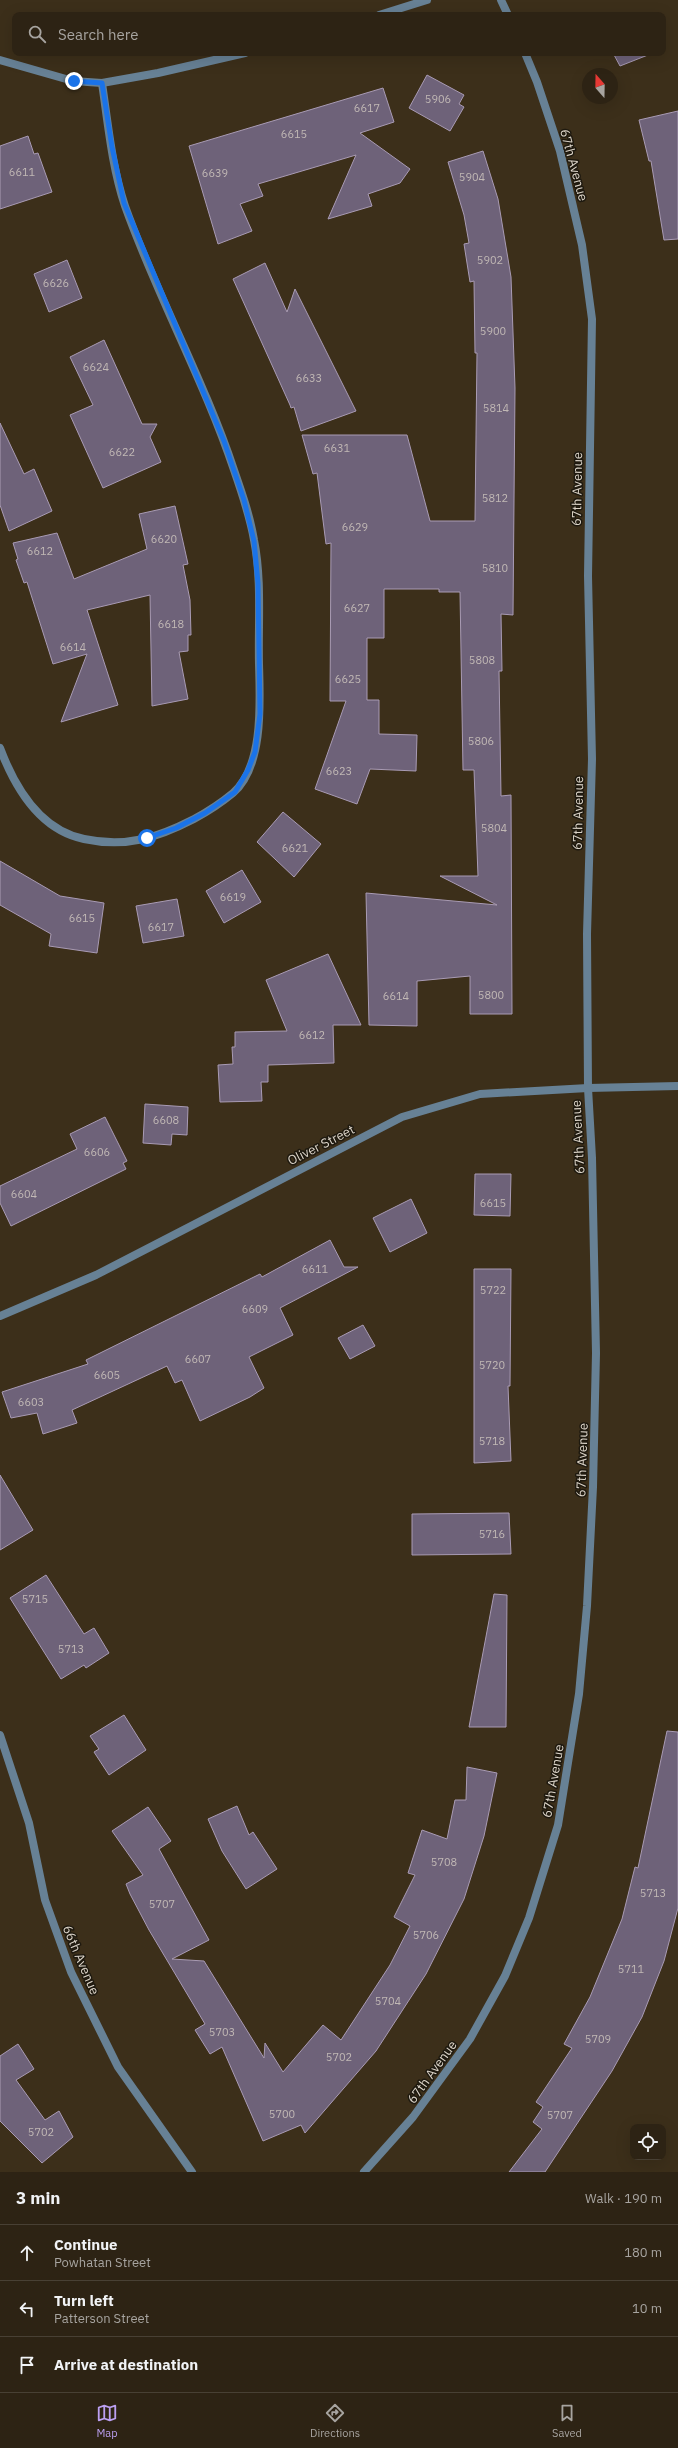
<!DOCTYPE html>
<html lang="en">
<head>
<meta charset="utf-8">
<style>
	:root { --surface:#2d2314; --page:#352b1d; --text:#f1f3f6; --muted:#a7a4a0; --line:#484034; --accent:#bca0f2 }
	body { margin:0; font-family:"IBM Plex Sans",sans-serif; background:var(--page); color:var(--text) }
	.controls { position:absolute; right:12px; bottom:12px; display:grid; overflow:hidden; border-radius:8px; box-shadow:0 4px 16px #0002 }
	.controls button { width:36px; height:36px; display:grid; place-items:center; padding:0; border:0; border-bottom:1px solid var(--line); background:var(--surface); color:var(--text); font:20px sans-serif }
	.compass { position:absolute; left:582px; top:68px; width:36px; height:36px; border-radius:50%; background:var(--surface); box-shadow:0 4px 16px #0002; rotate:340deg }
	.stop { position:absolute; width:12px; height:12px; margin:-9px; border:3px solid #1a73e8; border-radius:50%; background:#fff }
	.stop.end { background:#1a73e8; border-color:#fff; box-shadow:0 1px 4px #0008 }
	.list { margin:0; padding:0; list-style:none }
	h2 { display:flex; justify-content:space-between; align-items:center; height:52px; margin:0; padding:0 16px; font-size:17px }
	h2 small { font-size:13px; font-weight:400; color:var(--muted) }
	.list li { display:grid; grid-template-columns:26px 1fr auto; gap:12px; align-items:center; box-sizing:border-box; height:56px; padding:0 16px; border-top:1px solid var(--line) }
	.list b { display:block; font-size:15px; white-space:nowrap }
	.list p { margin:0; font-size:13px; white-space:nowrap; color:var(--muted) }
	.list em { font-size:13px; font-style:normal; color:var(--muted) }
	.icon { flex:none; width:22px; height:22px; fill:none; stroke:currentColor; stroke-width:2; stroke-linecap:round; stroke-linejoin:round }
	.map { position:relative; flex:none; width:678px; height:2172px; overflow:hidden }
	.search { position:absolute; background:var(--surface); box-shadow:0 4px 16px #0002; left:12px; right:12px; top:12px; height:44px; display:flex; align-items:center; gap:10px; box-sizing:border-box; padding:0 14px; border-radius:8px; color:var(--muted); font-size:15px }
	.sheet { height:220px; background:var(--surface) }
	nav { display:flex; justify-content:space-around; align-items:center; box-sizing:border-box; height:56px; border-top:1px solid var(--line); background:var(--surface); font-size:11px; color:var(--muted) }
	nav a { display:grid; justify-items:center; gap:2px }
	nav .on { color:var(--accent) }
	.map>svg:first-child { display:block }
</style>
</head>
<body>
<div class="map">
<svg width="678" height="2172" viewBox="0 0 678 2172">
	<rect width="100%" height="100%" fill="#3c2f1a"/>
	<g fill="#6e6279" stroke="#a99bb4">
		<polygon points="613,53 653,53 620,66"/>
		<polygon points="427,75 464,95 459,104 464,107 450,131 409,108"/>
		<polygon points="383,88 394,122 360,133 410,169 400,183 368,194 372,206 328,219 356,155 258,184 263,196 240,204 252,231 218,244 189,146"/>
		<polygon points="678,111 678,239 664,240 651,161 649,161 639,120"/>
		<polygon points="28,136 34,154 38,153 52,192 0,209 0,146"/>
		<polygon points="483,151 498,199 511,277 515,388 513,615 501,614 502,671 499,671 501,796 511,795 512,1014 470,1014 470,976 417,981 417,1026 369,1025 366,893 497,905 440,876 478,876 474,770 463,770 460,592 439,592 439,589 384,589 384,638 367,638 367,700 379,700 379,734 417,735 416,771 370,769 357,804 315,789 346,701 330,701 331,543 326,544 317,473 313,474 302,435 407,435 430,521 475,521 477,353 475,353 474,281 470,282 464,244 469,243 464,215 448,162"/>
		<polygon points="67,260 82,298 49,312 34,274"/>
		<polygon points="265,263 287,312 295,289 356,411 301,431 294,407 291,408 290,405 233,279"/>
		<polygon points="104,340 142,424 157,424 150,437 161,462 103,488 70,415 93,405 70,357"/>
		<polygon points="0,423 24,474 34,469 52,511 9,531 0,505"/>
		<polygon points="175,506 188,564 183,565 190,600 191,635 188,635 188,651 179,652 188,699 152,706 150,595 87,610 118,705 61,722 87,654 53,664 27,582 24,583 16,560 18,559 13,543 57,533 74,579 147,549 139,514"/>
		<polygon points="283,812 321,844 294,877 257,842"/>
		<polygon points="0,861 60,896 104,903 97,953 49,946 51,934 0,905"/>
		<polygon points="242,870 261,902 224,923 206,891"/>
		<polygon points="177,899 184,936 143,943 136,906"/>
		<polygon points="328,954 361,1025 333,1025 334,1063 268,1065 268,1082 261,1082 262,1101 220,1102 218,1065 233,1064 232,1047 235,1047 235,1032 287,1031 266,980"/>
		<polygon points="145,1104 188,1107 187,1135 172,1134 171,1145 143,1143"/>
		<polygon points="105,1117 127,1161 123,1163 126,1169 11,1226 0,1203 0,1186 77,1149 70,1134"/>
		<polygon points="475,1174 511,1174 510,1216 474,1215"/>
		<polygon points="411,1199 427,1233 390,1252 373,1218"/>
		<polygon points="330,1240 344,1267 358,1267 280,1308 293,1335 249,1357 264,1388 250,1397 200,1421 182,1380 175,1383 167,1366 72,1410 77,1423 43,1434 37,1413 11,1418 2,1392 88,1364 86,1360 260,1274 262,1277"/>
		<polygon points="474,1269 511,1269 510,1386 508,1386 511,1461 474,1463"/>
		<polygon points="363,1325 375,1346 350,1359 338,1338"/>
		<polygon points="0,1475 33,1530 0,1550"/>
		<polygon points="509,1513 511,1554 412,1555 412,1514"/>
		<polygon points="46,1575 84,1634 94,1628 109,1653 86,1668 84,1665 61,1679 10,1598"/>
		<polygon points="494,1594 507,1595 506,1727 469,1727"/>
		<polygon points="124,1715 146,1750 109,1775 94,1752 99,1749 90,1736"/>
		<polygon points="667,1731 678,1732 678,1908 664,1961 642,2017 612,2071 545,2172 509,2172 542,2129 533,2122 543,2107 536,2102 572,2048 564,2044 590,1997 622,1919 635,1867 638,1868"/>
		<polygon points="467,1767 497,1773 484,1836 464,1899 426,1974 376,2051 305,2133 301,2125 263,2141 222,2047 210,2054 195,2030 205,2024 149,1930 130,1894 126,1884 143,1875 112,1831 148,1807 171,1841 159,1849 209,1940 172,1959 204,1961 264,2058 265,2043 283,2072 323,2025 341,2040 390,1965 410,1926 394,1917 415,1875 408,1873 422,1830 447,1839 455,1800 466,1800"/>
		<polygon points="237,1806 249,1835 253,1832 277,1869 246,1889 222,1851 208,1819"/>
		<polygon points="18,2044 34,2069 16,2080 45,2120 59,2111 73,2137 42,2163 0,2121 0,2056"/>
	</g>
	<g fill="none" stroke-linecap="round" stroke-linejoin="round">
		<g stroke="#678195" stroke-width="8">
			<polyline points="501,0 508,15"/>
			<polyline points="379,15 427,0"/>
			<polyline points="0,60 73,81 102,83 158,73 245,53"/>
			<path d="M0,748C15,788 40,830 84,839C126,848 157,838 194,819C207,812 221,803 233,793C264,766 260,702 259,664C258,623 262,580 254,540C250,516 242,493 234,470C204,380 157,296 125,206C112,167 108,124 102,83"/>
			<polyline points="0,1316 96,1275 402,1117 480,1094 588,1088 678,1086"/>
			<polyline points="0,1735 29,1823 45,1900 71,1972 118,2067 192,2172"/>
			<polyline points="364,2172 413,2117 470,2039 505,1976 529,1918 558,1825 579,1694 587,1606 593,1487 596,1353 592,1158 588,1088 587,934 592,759 588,576 592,319 582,245 560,151 537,82 525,53"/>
		</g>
	</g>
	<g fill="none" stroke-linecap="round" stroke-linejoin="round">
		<polyline stroke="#1a73e8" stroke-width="5" points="74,81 102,83 112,147 124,203 224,441 244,500 254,541 258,583 260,714 255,752 248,770 235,792 205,813 176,828 147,838"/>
	</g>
	<g text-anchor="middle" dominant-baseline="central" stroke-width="3" stroke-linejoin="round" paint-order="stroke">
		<g font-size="11" fill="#c1b8b5">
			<text x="438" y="99">5906</text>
			<text x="367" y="108">6617</text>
			<text x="294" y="134">6615</text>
			<text x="22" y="172">6611</text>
			<text x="215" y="173">6639</text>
			<text x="472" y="177">5904</text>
			<text x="490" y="260">5902</text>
			<text x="56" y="283">6626</text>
			<text x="493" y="331">5900</text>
			<text x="96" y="367">6624</text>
			<text x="309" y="378">6633</text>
			<text x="496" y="408">5814</text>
			<text x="337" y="448">6631</text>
			<text x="122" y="452">6622</text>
			<text x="495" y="498">5812</text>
			<text x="355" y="527">6629</text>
			<text x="164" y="539">6620</text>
			<text x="40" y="551">6612</text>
			<text x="495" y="568">5810</text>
			<text x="357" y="608">6627</text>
			<text x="171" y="624">6618</text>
			<text x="73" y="647">6614</text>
			<text x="482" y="660">5808</text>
			<text x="348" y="679">6625</text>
			<text x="481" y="741">5806</text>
			<text x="339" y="771">6623</text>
			<text x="494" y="828">5804</text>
			<text x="295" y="848">6621</text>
			<text x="233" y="897">6619</text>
			<text x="82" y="918">6615</text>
			<text x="161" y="927">6617</text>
			<text x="491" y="995">5800</text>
			<text x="396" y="996">6614</text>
			<text x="312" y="1035">6612</text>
			<text x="166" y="1120">6608</text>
			<text x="97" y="1152">6606</text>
			<text x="24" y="1194">6604</text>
			<text x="493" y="1203">6615</text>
			<text x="315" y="1269">6611</text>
			<text x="493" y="1290">5722</text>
			<text x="255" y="1309">6609</text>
			<text x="198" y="1359">6607</text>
			<text x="492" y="1365">5720</text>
			<text x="107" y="1375">6605</text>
			<text x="31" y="1402">6603</text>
			<text x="492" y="1441">5718</text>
			<text x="492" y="1534">5716</text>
			<text x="35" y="1599">5715</text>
			<text x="71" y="1649">5713</text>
			<text x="444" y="1862">5708</text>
			<text x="653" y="1893">5713</text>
			<text x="162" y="1904">5707</text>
			<text x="426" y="1935">5706</text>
			<text x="631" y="1969">5711</text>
			<text x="388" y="2001">5704</text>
			<text x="222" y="2032">5703</text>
			<text x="598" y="2039">5709</text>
			<text x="339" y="2057">5702</text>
			<text x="282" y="2114">5700</text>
			<text x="560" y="2115">5707</text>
			<text x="41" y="2132">5702</text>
		</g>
		<g font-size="13" fill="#ddd5c9" stroke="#1e190f">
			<text transform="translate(574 165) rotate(75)">67th Avenue</text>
			<text transform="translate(577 489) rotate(-89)">67th Avenue</text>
			<text transform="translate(578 813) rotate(-89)">67th Avenue</text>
			<text transform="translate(578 1137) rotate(-93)">67th Avenue</text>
			<text transform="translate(321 1145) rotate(-27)">Oliver Street</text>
			<text transform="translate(582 1460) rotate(-88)">67th Avenue</text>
			<text transform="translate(553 1781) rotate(-80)">67th Avenue</text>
			<text transform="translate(81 1960) rotate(67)">66th Avenue</text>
			<text transform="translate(432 2072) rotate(-54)">67th Avenue</text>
		</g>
	</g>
</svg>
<div class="controls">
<button><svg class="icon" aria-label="locate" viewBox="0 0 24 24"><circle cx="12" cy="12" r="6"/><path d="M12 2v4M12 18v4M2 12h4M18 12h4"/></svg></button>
</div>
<svg class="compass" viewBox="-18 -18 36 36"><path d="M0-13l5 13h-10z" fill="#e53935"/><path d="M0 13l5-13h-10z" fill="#a7a4a0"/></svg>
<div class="stop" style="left:147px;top:838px"></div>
<div class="stop end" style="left:74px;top:81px"></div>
<div class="search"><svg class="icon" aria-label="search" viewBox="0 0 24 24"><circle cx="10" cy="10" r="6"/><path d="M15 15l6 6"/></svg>Search here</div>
</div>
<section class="sheet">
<h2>3 min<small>Walk · 190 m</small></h2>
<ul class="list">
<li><svg class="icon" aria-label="ahead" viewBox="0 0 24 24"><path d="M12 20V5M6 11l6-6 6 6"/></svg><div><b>Continue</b><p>Powhatan Street</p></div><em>180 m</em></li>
<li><svg class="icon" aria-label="left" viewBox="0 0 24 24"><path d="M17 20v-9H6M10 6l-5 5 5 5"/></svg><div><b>Turn left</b><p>Patterson Street</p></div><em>10 m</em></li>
<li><svg class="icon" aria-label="arrive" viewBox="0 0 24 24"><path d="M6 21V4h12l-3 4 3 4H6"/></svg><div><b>Arrive at destination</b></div></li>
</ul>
</section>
<nav>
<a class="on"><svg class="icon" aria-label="map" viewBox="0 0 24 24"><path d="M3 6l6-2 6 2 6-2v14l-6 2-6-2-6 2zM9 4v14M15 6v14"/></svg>Map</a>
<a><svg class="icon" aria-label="directions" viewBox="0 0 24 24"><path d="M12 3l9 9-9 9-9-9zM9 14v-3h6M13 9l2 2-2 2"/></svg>Directions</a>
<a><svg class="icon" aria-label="saved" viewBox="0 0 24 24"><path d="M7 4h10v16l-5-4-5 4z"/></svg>Saved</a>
</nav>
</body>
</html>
